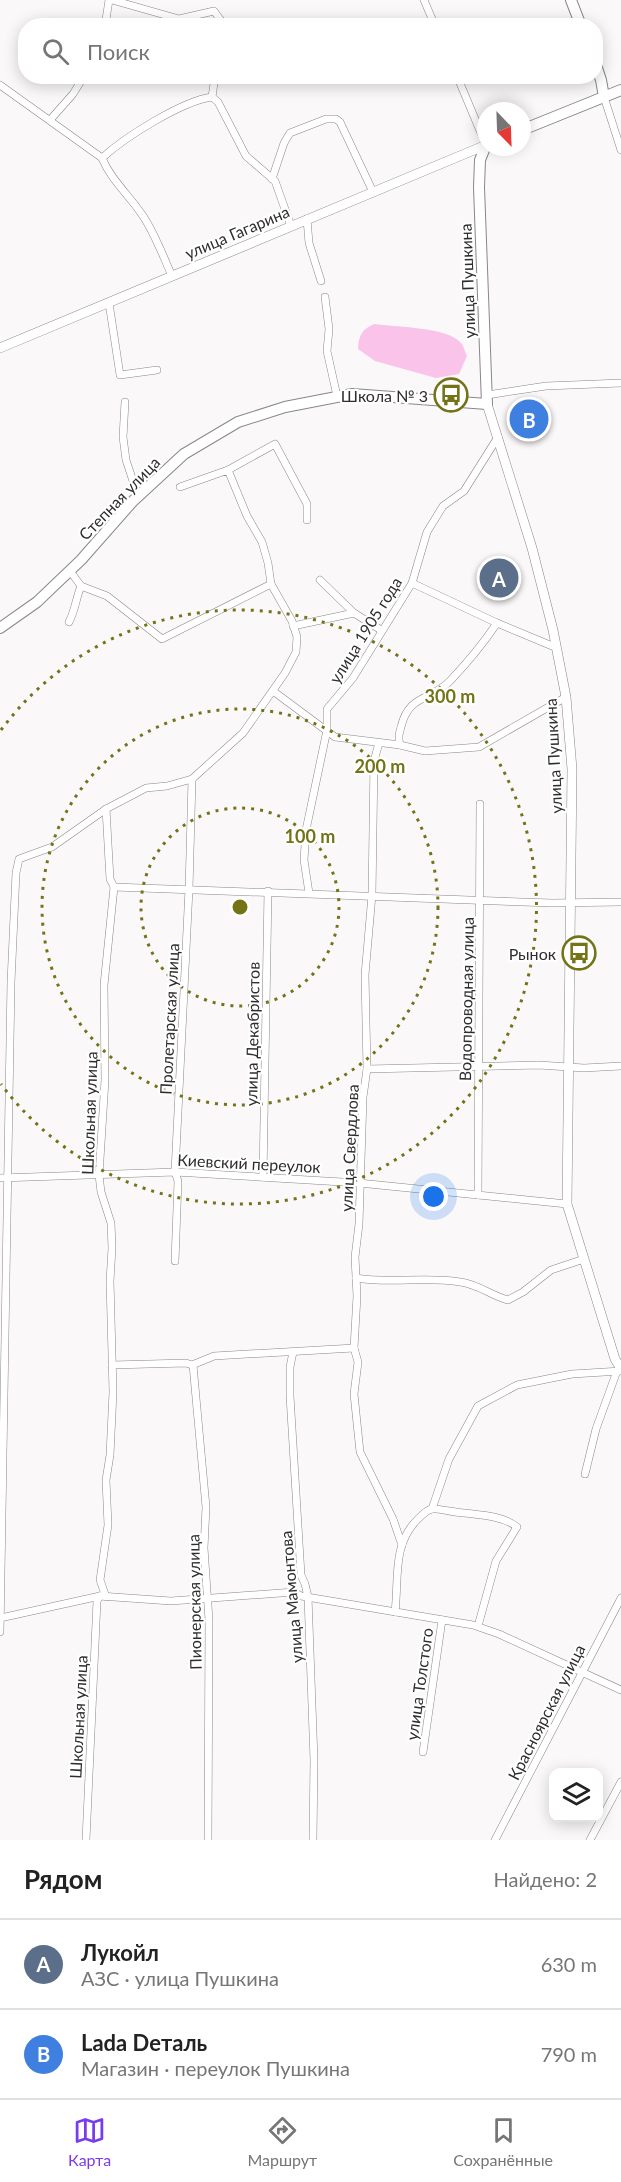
<!DOCTYPE html>
<html lang="ru">
<head>
<meta charset="utf-8">
<style>
	:root { --surface:#fff; --page:#f2f2f2; --text:#222; --muted:#767676; --line:#e0e0e0; --accent:#7c3aed }
	body { margin:0; font-family:Lato,sans-serif; background:var(--page); color:var(--text) }
	.controls { position:absolute; right:18px; bottom:18px; display:grid; overflow:hidden; border-radius:12px; box-shadow:0 3px 15px #0003 }
	.controls button { width:54px; height:54px; display:grid; place-items:center; padding:0; border:0; border-bottom:2px solid var(--line); background:var(--surface); color:var(--text); font:30px sans-serif }
	.compass { position:absolute; left:477px; top:102px; width:54px; height:54px; border-radius:50%; background:var(--surface); box-shadow:0 3px 15px #0003; rotate:157deg }
	.you { position:absolute; left:434px; top:1197px; width:21px; height:21px; margin:-15px; border:4px solid #fff; border-radius:50%; background:#1a73e8; box-shadow:0 0 0 9px #1a73e833 }
	.badge { display:grid; place-items:center; width:39px; height:39px; border-radius:50%; background:var(--accent); color:#fff; font-size:20px; font-weight:700 }
	.pin { position:absolute; translate:-50% -50%; border:3px solid #fff; box-shadow:0 2px 6px #0006 }
	.list { margin:0; padding:0; list-style:none }
	h2 { display:flex; justify-content:space-between; align-items:center; height:78px; margin:0; padding:0 24px; font-size:26px }
	h2 small { font-size:20px; font-weight:400; color:var(--muted) }
	.list li { display:grid; grid-template-columns:39px 1fr auto; gap:18px; align-items:center; box-sizing:border-box; height:90px; padding:0 24px; border-top:2px solid var(--line) }
	.list b { display:block; font-size:22px; white-space:nowrap }
	.list p { margin:0; font-size:20px; white-space:nowrap; color:var(--muted) }
	.list em { font-size:20px; font-style:normal; color:var(--muted) }
	.icon { flex:none; width:33px; height:33px; fill:none; stroke:currentColor; stroke-width:2; stroke-linecap:round; stroke-linejoin:round }
	.map { position:relative; flex:none; width:621px; height:1840px; overflow:hidden }
	.search { position:absolute; background:var(--surface); box-shadow:0 3px 15px #0003; left:18px; right:18px; top:18px; height:66px; display:flex; align-items:center; gap:15px; box-sizing:border-box; padding:0 21px; border-radius:24px; color:var(--muted); font-size:22px }
	.sheet { height:258px; background:var(--surface) }
	nav { display:flex; justify-content:space-around; align-items:center; box-sizing:border-box; height:84px; border-top:2px solid var(--line); background:var(--surface); font-size:16px; color:var(--muted) }
	nav a { display:grid; justify-items:center; gap:3px }
	nav .on { color:var(--accent) }
	.map>svg:first-child { display:block }
</style>
</head>
<body>
<div class="map">
<svg width="621" height="1840" viewBox="0 0 621 1840">
	<rect width="100%" height="100%" fill="#fbf8fa"/>
	<path fill="#fac3e9" d="M374,324C394,327 449,327 461,343C464,346 465,352 467,356L459,374L436,378L375,361L358,349C359,336 361,330 374,324Z"/>
	<g fill="none" stroke-linecap="round" stroke-linejoin="round">
		<g stroke="#898789" stroke-width="8">
			<g id="minor">
				<polyline points="112,0 179,19 214,11 225,26"/>
				<polyline points="424,0 435,26"/>
				<polyline points="105,26 109,0"/>
				<polyline points="215,76 212,97 218,102 246,156 275,181 291,226"/>
				<polyline points="457,76 486,145"/>
				<path d="M0,85L102,158C111,180 130,196 143,216C155,234 163,256 172,276"/>
				<polyline points="604,97 621,150"/>
				<polyline points="50,120 73,94 84,76"/>
				<path d="M102,158C125,137 182,101 212,97"/>
				<polyline points="272,179 284,143 290,133 326,119 336,119 340,122 373,192"/>
				<polyline points="307,219 309,243 321,281"/>
				<polyline points="325,297 329,329 327,351 337,396"/>
				<polyline points="109,303 120,375 157,370"/>
				<polyline points="487,395 546,386 621,383"/>
				<polyline points="125,402 123,437 126,460 138,496"/>
				<polyline points="228,470 275,444 307,504 307,520"/>
				<polyline points="70,571 81,586 107,596 162,639 271,584"/>
				<polyline points="320,580 354,613"/>
				<polyline points="412,583 497,623 557,648"/>
				<path d="M69,622C75,611 76,598 81,586"/>
				<polyline points="293,626 354,613 381,630"/>
				<polyline points="273,691 335,737 400,745 425,751 479,747 566,697"/>
				<polyline points="379,743 374,761 372,895 365,975 367,1069 363,1097 359,1224 355,1257 357,1296 354,1348 358,1362 354,1394 360,1452 393,1519 402,1545"/>
				<path d="M400,745C398,738 399,734 401,727C409,694 430,701 450,681C467,663 483,644 497,623"/>
				<polyline points="106,809 110,879 114,887 104,985 105,1080 99,1175 101,1192 111,1223 112,1248 110,1281 113,1392 110,1455 106,1480 108,1525 100,1580 106,1597"/>
				<polyline points="114,887 552,903 621,902"/>
				<polyline points="309,893 304,860 306,830 327,730 327,709 353,678 412,583 427,532 443,506 464,491 498,437"/>
				<polyline points="367,1069 539,1065 584,1068 621,1066"/>
				<polyline points="263,1177 268,891"/>
				<polyline points="0,1178 175,1172 359,1183 567,1204"/>
				<polyline points="478,1195 480,804"/>
				<polyline points="175,1261 178,1181 175,1172 189,889 192,779"/>
				<path d="M356,1278C390,1284 426,1276 460,1282C478,1284 492,1296 508,1300L523,1292L551,1270L584,1259"/>
				<polyline points="293,1352 290,1367 290,1396 301,1575 305,1584 308,1597 314,1760 313,1840"/>
				<polyline points="112,1365 186,1363 192,1365 214,1356 354,1348"/>
				<polyline points="193,1365 206,1507 204,1548 209,1620 208,1840"/>
				<polyline points="585,1474 596,1429 617,1371"/>
				<polyline points="432,1509 449,1459 478,1406 517,1385 572,1374 621,1371"/>
				<path d="M395,1612C399,1580 392,1545 417,1520C421,1516 426,1510 432,1509C437,1508 457,1513 464,1513C480,1515 504,1516 517,1527L496,1561L478,1626"/>
				<polyline points="0,1618 100,1596 171,1601 294,1592 301,1596 473,1625 499,1634 621,1690"/>
				<polyline points="0,1632 11,982 16,873 19,859 52,847 106,809 146,788 167,786 192,779 243,733 285,673 296,652 297,637 292,621 271,584 268,563 262,542 247,516 228,470 180,487"/>
				<polyline points="423,1752 442,1620"/>
				<polyline points="86,1840 97,1601 100,1596"/>
				<polyline points="495,1840 621,1598"/>
				<polyline points="590,1840 621,1782"/>
			</g>
		</g>
		<g stroke="#898789" stroke-width="10">
			<g id="tertiary">
				<polyline points="0,348 486,145"/>
				<polyline points="487,404 532,548 553,630 566,697 572,769 567,1204 615,1359 621,1369"/>
			</g>
		</g>
		<g stroke="#898789" stroke-width="12">
			<g id="secondary">
				<polyline points="571,0 581,26"/>
				<polyline points="596,65 601,80 604,97"/>
				<polyline points="522,130 621,90"/>
				<polyline points="0,628 37,602 81,560 133,501 184,454 238,422 285,407 352,394 487,404 479,187 480,160 486,145"/>
			</g>
		</g>
		<use href="#minor" stroke="#fff" stroke-width="7"/>
		<use href="#tertiary" stroke="#fff" stroke-width="9"/>
		<use href="#secondary" stroke="#fff" stroke-width="10"/>
	</g>
	<g fill="none" stroke="#747318" stroke-width="3" stroke-dasharray="3 6">
		<circle cx="240" cy="907" r="99"/>
		<circle cx="240" cy="907" r="198"/>
		<path d="M1 730A297 297 0 1 1 1 1084"/>
	</g>
	<defs>
		<g id="bus-ring" transform="scale(1.725)"><circle r="9.5" fill="#fff" stroke="#747318" stroke-width="1.5"/><path d="M-5-6H5V4H4V6H2V4H-2V6H-4V4H-5ZM-3.5-4V0h7V-4ZM-3.5 1.2v1.5H-2V1.2ZM2 1.2v1.5H3.5V1.2Z" fill="#747318"/></g>
	</defs>
	<g fill-rule="evenodd">
		<use href="#bus-ring" x="451" y="395"/>
		<use href="#bus-ring" x="579" y="953"/>
	</g>
	<g text-anchor="middle" dominant-baseline="central" stroke-width="4.5" stroke-linejoin="round" paint-order="stroke">
		<g font-size="16" fill="#2f2e2f" stroke="#fff">
			<text transform="translate(237 232) rotate(-23)">улица Гагарина</text>
			<text transform="translate(467 281) rotate(-92)">улица Пушкина</text>
			<text transform="translate(119 498) rotate(-46)">Степная улица</text>
			<text transform="translate(365 630) rotate(-58)">улица 1905 года</text>
			<text transform="translate(553 756) rotate(-93)">улица Пушкина</text>
			<text transform="translate(466 999) rotate(-89)">Водопроводная улица</text>
			<text transform="translate(169 1019) rotate(-87)">Пролетарская улица</text>
			<text transform="translate(252 1034) rotate(-89)">улица Декабристов</text>
			<text transform="translate(89 1113) rotate(-88)">Школьная улица</text>
			<text transform="translate(349 1148) rotate(-87)">улица Свердлова</text>
			<text transform="translate(249 1163) rotate(3)">Киевский переулок</text>
			<text transform="translate(291 1597) rotate(-95)">улица Мамонтова</text>
			<text transform="translate(194 1602) rotate(-91)">Пионерская улица</text>
			<text transform="translate(419 1684) rotate(-82)">улица Толстого</text>
			<text transform="translate(546 1712) rotate(-63)">Красноярская улица</text>
			<text transform="translate(78 1717) rotate(-87)">Школьная улица</text>
		</g>
		<g font-size="16" fill="#2f2e2f" stroke="#fff" text-anchor="end">
			<text x="428" y="395">Школа № 3</text>
			<text x="556" y="953">Рынок</text>
		</g>
	</g>
	<circle cx="240" cy="907" r="9" fill="#747318" stroke="#fff" stroke-width="3"/>
	<g font-size="18" text-anchor="middle" font-weight="bold" fill="#747318" stroke="#fff" stroke-width="4.5" stroke-linejoin="round" paint-order="stroke">
		<text x="450" y="703">300 m</text>
		<text x="380" y="773">200 m</text>
		<text x="310" y="843">100 m</text>
	</g>
</svg>
<div class="controls">
<button><svg class="icon" aria-label="layers" viewBox="0 0 24 24"><path d="M12 4l9 5-9 5-9-5zM3 14l9 5 9-5"/></svg></button>
</div>
<svg class="compass" viewBox="-18 -18 36 36"><path d="M0-13l5 13h-10z" fill="#e53935"/><path d="M0 13l5-13h-10z" fill="#767676"/></svg>
<div class="you"></div>
<div class="pin badge" style="left:499px;top:578px;background:#5c6f8a">A</div>
<div class="pin badge" style="left:529px;top:419px;background:#3f7fe0">B</div>
<div class="search"><svg class="icon" aria-label="search" viewBox="0 0 24 24"><circle cx="10" cy="10" r="6"/><path d="M15 15l6 6"/></svg>Поиск</div>
</div>
<section class="sheet">
<h2>Рядом<small>Найдено: 2</small></h2>
<ul class="list">
<li><span class="badge" style="background:#5c6f8a">A</span><div><b>Лукойл</b><p>АЗС · улица Пушкина</p></div><em>630 m</em></li>
<li><span class="badge" style="background:#3f7fe0">B</span><div><b>Lada Dеталь</b><p>Магазин · переулок Пушкина</p></div><em>790 m</em></li>
</ul>
</section>
<nav>
<a class="on"><svg class="icon" aria-label="map" viewBox="0 0 24 24"><path d="M3 6l6-2 6 2 6-2v14l-6 2-6-2-6 2zM9 4v14M15 6v14"/></svg>Карта</a>
<a><svg class="icon" aria-label="directions" viewBox="0 0 24 24"><path d="M12 3l9 9-9 9-9-9zM9 14v-3h6M13 9l2 2-2 2"/></svg>Маршрут</a>
<a><svg class="icon" aria-label="saved" viewBox="0 0 24 24"><path d="M7 4h10v16l-5-4-5 4z"/></svg>Сохранённые</a>
</nav>
</body>
</html>
